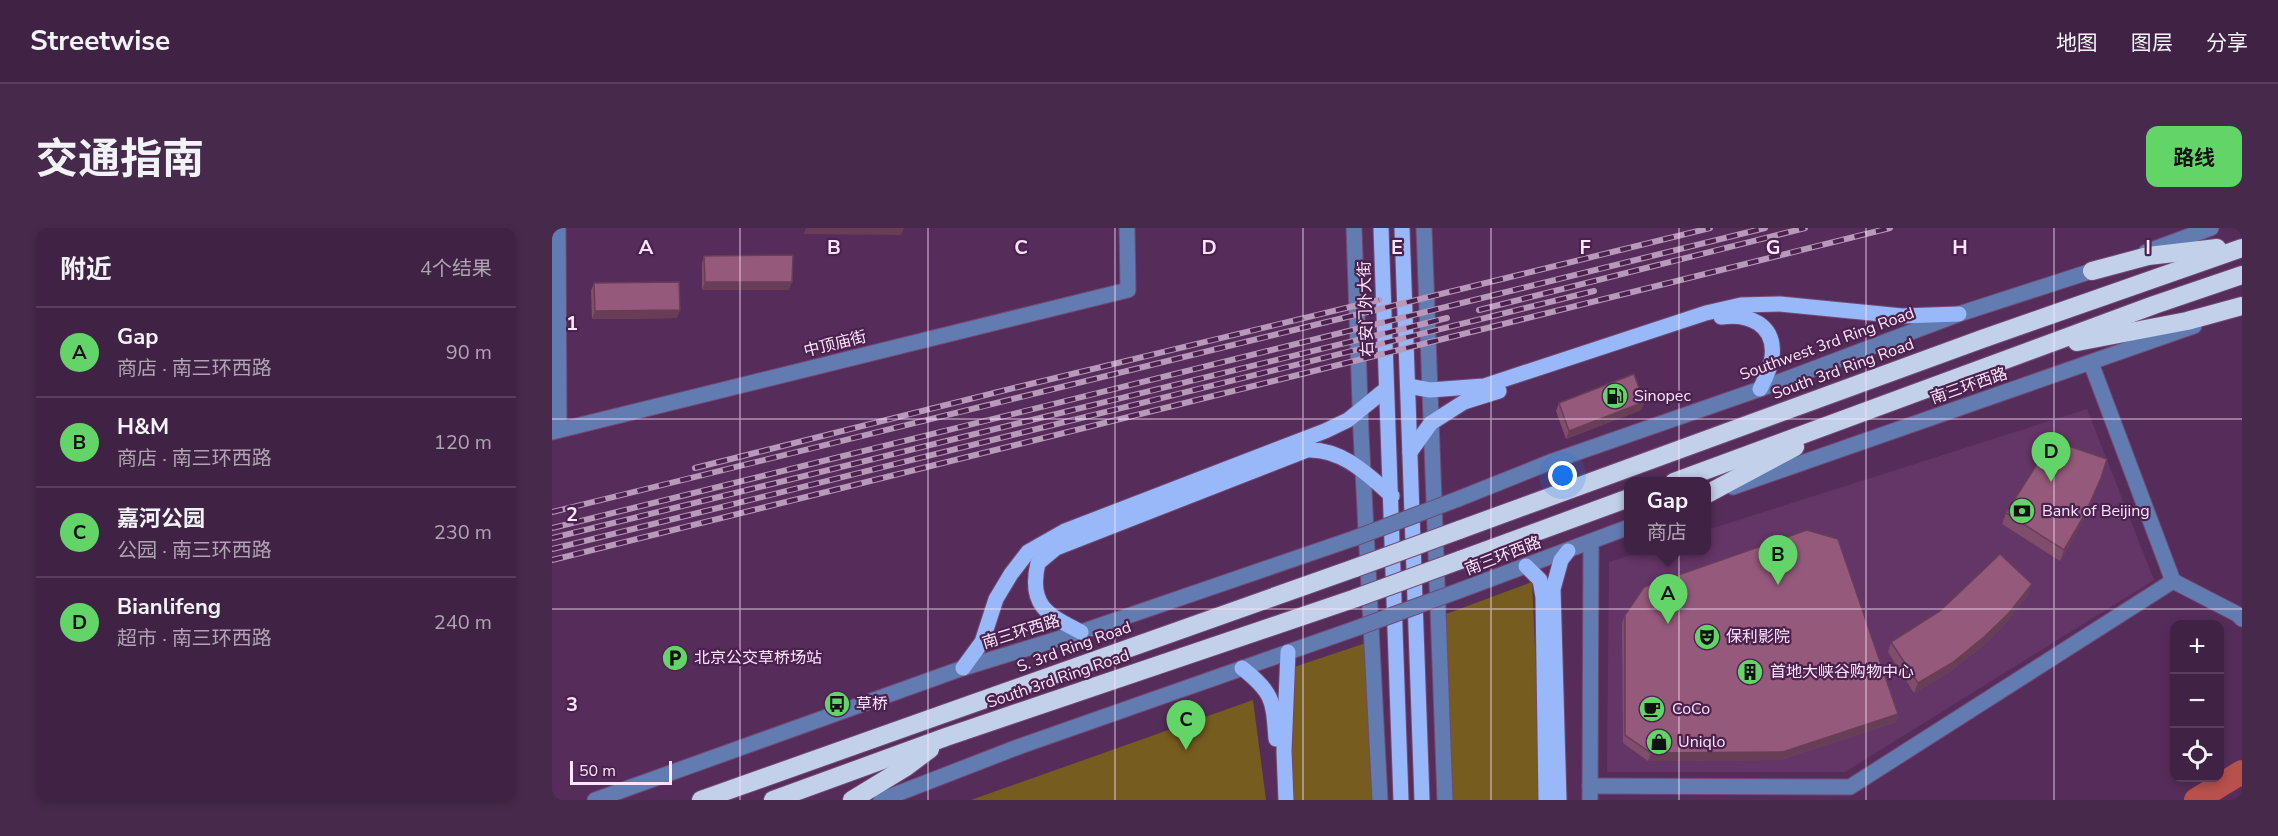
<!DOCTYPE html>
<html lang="zh">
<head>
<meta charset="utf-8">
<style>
	:root { --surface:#402244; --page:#472a4b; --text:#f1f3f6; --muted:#aea4b2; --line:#593f5d; --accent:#63d468 }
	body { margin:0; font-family:"Nunito Sans","Noto Sans SC",sans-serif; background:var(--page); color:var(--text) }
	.controls { position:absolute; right:18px; bottom:18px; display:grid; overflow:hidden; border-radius:12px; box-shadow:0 3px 9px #0003 }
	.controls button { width:54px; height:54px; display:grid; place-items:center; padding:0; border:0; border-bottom:2px solid var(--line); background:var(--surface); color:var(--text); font:30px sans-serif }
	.scale { position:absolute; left:18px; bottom:15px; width:102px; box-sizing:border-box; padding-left:6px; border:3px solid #fde4ff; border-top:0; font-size:16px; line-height:21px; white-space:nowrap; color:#fde4ff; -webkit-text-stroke:4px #4b224e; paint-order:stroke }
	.you { position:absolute; left:1011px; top:248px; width:21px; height:21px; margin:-15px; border:4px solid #fff; border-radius:50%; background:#1a73e8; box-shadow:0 0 0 9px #1a73e833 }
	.badge { display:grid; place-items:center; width:39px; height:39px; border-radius:50%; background:var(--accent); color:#111; font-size:20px; font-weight:700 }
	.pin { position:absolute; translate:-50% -50px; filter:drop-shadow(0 2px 3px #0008) }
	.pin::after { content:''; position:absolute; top:32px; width:21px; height:18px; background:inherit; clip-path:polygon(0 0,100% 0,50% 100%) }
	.popup { position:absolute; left:1072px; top:249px; width:87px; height:78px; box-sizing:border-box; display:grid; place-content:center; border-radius:12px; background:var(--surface); filter:drop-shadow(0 2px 4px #0005); font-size:20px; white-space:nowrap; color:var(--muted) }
	.popup b { font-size:22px; color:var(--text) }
	.popup::after { content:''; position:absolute; left:50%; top:100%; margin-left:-12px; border:12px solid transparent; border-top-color:var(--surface) }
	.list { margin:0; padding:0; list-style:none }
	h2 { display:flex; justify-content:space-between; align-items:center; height:78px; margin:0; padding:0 24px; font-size:26px }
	h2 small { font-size:20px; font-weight:400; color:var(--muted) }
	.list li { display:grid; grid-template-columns:39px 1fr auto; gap:18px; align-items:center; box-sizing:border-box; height:90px; padding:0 24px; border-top:2px solid var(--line) }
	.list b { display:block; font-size:22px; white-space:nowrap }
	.list p { margin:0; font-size:20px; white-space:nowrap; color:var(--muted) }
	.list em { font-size:20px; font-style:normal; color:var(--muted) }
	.icon { flex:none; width:33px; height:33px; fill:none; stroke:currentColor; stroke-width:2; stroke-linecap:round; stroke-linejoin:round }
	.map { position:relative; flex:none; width:1690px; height:572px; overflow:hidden; border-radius:12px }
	header { display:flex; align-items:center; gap:36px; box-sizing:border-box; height:84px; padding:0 30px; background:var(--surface); border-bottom:2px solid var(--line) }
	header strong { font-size:28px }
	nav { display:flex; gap:33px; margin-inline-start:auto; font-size:21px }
	.intro { display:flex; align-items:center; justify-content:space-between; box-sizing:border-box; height:144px; padding:0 36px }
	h1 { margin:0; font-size:42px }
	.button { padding:15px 27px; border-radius:12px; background:var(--accent); color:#111; font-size:21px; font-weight:700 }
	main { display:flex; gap:36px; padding:0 36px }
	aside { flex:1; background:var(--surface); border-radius:12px; box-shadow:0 3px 9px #0003 }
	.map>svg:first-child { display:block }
</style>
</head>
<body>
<header>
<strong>Streetwise</strong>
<nav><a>地图</a><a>图层</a><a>分享</a></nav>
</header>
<div class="intro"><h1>交通指南</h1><a class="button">路线</a></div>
<main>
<aside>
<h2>附近<small>4个结果</small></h2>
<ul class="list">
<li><span class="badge">A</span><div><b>Gap</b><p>商店 · 南三环西路</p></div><em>90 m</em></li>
<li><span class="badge">B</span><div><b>H&amp;M</b><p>商店 · 南三环西路</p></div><em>120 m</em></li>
<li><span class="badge">C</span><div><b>嘉河公园</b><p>公园 · 南三环西路</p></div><em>230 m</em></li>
<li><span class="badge">D</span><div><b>Bianlifeng</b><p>超市 · 南三环西路</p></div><em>240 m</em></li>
</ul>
</aside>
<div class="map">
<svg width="1690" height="572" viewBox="0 0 1690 572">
	<rect width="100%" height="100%" fill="#562d5a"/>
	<polygon fill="#643567" points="1535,181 1602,352 1293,544 1055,544 1057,334 1092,323 1155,322 1155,302"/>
	<g fill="#775c1f">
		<polygon points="980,354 990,572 898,572 894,386"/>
		<polygon points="817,414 822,572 739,572 742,439"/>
		<polygon points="701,472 714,572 419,572"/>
	</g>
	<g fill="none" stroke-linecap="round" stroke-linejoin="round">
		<polyline stroke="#b8504c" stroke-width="24" points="1644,572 1690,544"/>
		<g stroke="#714a74" stroke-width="17">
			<g id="minor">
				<polyline points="6,0 7,202"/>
				<polyline points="802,0 809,205 828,572"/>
				<polyline points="872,0 893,572"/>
				<polyline points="1594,24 1659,0"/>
				<polyline points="0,204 576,62 575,0"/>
				<polyline points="1181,259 1642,98"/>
				<polyline points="906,271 1001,233 1208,161 1407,86 1549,40"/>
				<polyline points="1621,353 1685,386 1690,391"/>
				<polyline points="909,362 1077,299"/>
				<polyline points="1038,558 1298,559 1621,353 1539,135"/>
				<polyline points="43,572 411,440 529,404 803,310"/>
				<polyline points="329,572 466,519 805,400"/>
				<polyline points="1038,572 1039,314"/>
			</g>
		</g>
		<g stroke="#714a74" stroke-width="17">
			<g id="major">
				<polyline points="829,0 849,572"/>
				<polyline points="850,0 870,572"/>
				<path d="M1169,89C1196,85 1224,96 1220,129C1219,140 1213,151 1208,161"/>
				<polyline points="856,158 878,162 932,158 1154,85 1189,77 1228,76 1350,88 1407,86"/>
				<polyline points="858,224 879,195 912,174 947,163"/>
				<polyline points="974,338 988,352 991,369 994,572"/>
				<path d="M529,404C495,387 476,377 486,335L504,320L755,222C790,220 816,247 840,268"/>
				<polyline points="411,440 430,414 444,371 459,346 476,324 513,303 773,203 796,192 834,161"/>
				<path d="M690,440C722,465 721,473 724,511"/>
				<polyline points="734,572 732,523 736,424"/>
				<polyline points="1007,572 1001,361 1009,332 1016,323"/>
			</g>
		</g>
		<g stroke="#714a74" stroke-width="20">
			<g id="highway">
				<polyline points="1540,43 1596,28 1665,20"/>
				<polyline points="1525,114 1635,93 1690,78"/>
				<polyline points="1122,254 1602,77 1690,47"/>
				<polyline points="1155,266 1243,219"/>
				<polyline points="907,302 1430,111 1690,20"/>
				<polyline points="908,332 1077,270"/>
				<polyline points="149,572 803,340"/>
				<polyline points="221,572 394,509 804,370"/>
				<polyline points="300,572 354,539 378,521"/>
			</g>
		</g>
		<use href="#minor" stroke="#627cb1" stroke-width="15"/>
		<use href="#major" stroke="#98b8f9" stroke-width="15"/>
		<use href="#highway" stroke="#c3d0ea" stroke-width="18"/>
		<g stroke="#b898bb" stroke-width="6">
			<g id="rail">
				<polyline points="927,82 1253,0"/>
				<polyline points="143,240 466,159 827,72"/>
				<polyline points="0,284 1158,0"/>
				<polyline points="0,300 1213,0"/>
				<polyline points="0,310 895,90"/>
				<polyline points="0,321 1042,63"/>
				<polyline points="0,332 1338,0"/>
			</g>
		</g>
		<use href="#rail" stroke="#4b224e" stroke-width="4" stroke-dasharray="11" stroke-linecap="butt"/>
		<g stroke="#714a74" stroke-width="17" stroke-linecap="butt">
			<g id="minor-bridge">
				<polyline points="803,310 906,271"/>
				<polyline points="805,400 909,362"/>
			</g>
		</g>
		<g stroke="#714a74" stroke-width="20" stroke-linecap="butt">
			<g id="highway-bridge">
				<polyline points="803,340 907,302"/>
				<polyline points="804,370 908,332"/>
			</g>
		</g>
		<use href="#minor-bridge" stroke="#627cb1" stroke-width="15"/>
		<use href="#highway-bridge" stroke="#c3d0ea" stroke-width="18"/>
	</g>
	<g fill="#804d6b">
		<polygon points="152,28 237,62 150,62 150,35"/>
		<polygon points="42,55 125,90 40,91 39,63"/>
		<polygon points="1092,174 1089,182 1014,211 1004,183 1007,175"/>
		<polygon points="1549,250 1529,297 1508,333 1450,296 1454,285"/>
		<polygon points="1477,366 1453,396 1429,419 1396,445 1362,465 1336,424 1339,414"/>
		<polygon points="1073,387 1346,486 1344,494 1228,532 1096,533 1071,515 1070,395"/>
	</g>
	<g fill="#683e57">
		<polygon points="254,0 352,0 349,7 252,6"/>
		<polygon points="153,54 240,54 237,62 150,62"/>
		<polygon points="128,82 125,90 40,91 43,83"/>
		<polygon points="1092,174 1089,182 1014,211 1017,203"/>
		<polygon points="1549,250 1529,297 1508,333 1512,322"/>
		<polygon points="1480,356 1477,366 1453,396 1429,419 1396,445 1362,465 1366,455"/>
		<polygon points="1346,486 1344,494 1228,532 1096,533 1099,525"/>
	</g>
	<g fill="#95597c" stroke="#683e57" stroke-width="1.5">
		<polygon points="241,27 240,54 153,54 152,28"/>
		<polygon points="127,54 128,82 43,83 42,55"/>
		<polygon points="1082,146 1092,174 1017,203 1007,175"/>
		<polygon points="1496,211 1555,231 1549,250 1533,286 1512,322 1454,285 1487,233"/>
		<polygon points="1255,302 1286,311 1346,486 1231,524 1099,525 1073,507 1073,387 1092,359"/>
		<polygon points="1448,326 1480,356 1457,385 1432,409 1400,435 1366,455 1339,414 1388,383"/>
	</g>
	<path fill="none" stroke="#fde4ff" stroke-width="1.5" stroke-opacity="0.55" d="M188,0V572M376,0V572M563,0V572M751,0V572M939,0V572M1127,0V572M1314,0V572M1502,0V572M0,191H1690M0,381H1690"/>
	<defs>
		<g id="fuel-disc" transform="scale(1.35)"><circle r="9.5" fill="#63d468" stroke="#4b224e"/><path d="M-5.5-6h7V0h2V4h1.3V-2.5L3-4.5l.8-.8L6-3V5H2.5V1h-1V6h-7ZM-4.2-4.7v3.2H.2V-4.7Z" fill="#111"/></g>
		<g id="bank-disc" transform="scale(1.35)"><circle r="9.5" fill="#63d468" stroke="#4b224e"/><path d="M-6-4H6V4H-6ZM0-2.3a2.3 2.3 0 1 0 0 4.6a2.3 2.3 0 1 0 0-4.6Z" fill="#111"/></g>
		<g id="theatre-disc" transform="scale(1.35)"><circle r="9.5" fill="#63d468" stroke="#4b224e"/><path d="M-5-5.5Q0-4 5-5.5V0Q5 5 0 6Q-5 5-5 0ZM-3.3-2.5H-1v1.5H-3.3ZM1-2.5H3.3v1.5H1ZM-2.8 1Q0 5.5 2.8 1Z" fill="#111"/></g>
		<g id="parking-disc" transform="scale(1.35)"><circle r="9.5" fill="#63d468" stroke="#4b224e"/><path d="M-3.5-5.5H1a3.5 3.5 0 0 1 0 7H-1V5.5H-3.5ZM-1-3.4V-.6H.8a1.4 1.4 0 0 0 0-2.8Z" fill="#111"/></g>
		<g id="building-disc" transform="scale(1.35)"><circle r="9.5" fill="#63d468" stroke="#4b224e"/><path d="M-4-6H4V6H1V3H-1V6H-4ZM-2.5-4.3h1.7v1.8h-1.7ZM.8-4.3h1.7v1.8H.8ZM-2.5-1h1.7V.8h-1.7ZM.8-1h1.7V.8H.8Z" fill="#111"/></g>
		<g id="bus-disc" transform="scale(1.35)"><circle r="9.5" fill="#63d468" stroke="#4b224e"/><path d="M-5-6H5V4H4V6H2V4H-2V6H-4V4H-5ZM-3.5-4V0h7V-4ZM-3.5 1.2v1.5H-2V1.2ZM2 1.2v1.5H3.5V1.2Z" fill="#111"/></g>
		<g id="cafe-disc" transform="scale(1.35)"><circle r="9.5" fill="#63d468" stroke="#4b224e"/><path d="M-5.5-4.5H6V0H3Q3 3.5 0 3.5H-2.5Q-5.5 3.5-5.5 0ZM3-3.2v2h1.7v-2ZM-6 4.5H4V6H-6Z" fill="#111"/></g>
		<g id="shop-disc" transform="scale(1.35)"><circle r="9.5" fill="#63d468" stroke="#4b224e"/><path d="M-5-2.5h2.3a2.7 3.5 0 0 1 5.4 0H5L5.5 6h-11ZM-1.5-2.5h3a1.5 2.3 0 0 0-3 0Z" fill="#111"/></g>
	</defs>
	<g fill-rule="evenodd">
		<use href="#fuel-disc" x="1063" y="168"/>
		<use href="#bank-disc" x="1470" y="283"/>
		<use href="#theatre-disc" x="1155" y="409"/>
		<use href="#parking-disc" x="123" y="430"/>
		<use href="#building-disc" x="1198" y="444"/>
		<use href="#bus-disc" x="285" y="476"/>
		<use href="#cafe-disc" x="1100" y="481"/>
		<use href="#shop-disc" x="1107" y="514"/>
	</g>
	<g text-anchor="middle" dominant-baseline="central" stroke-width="4.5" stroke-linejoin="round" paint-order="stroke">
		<g font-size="16" fill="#fde4ff" stroke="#4b224e">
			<text transform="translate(814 81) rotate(-92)">右安门外大街</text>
			<text transform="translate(283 116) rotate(-14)">中顶庙街</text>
			<text transform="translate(1275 116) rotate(-20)">Southwest 3rd Ring Road</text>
			<text transform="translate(1291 141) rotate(-20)">South 3rd Ring Road</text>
			<text transform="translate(1417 158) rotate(-19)">南三环西路</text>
			<text transform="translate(951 328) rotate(-21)">南三环西路</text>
			<text transform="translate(469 404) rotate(-17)">南三环西路</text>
			<text transform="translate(522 419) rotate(-20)">S. 3rd Ring Road</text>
			<text transform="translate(506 451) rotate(-19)">South 3rd Ring Road</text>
		</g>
		<g font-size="16" fill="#fde4ff" stroke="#4b224e" text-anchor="start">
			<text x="1082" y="168">Sinopec</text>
			<text x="1490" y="283">Bank of Beijing</text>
			<text x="1174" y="409">保利影院</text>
			<text x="142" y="430">北京公交草桥场站</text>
			<text x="1218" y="444">首地大峡谷购物中心</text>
			<text x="304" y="476">草桥</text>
			<text x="1120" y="481">CoCo</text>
			<text x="1126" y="514">Uniqlo</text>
		</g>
	</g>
	<g font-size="20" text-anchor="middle" font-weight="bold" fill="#fde4ff" stroke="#4b224e" stroke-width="4.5" stroke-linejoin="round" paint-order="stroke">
		<text x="94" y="26">A</text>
		<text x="282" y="26">B</text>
		<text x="469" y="26">C</text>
		<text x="657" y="26">D</text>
		<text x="845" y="26">E</text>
		<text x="1033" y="26">F</text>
		<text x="1221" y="26">G</text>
		<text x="1408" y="26">H</text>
		<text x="1596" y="26">I</text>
		<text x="20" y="102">1</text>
		<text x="20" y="293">2</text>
		<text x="20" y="483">3</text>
	</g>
</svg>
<div class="controls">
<button>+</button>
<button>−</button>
<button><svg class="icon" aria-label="locate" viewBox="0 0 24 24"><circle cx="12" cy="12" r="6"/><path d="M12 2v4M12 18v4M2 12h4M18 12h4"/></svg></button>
</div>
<div class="scale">50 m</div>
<div class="you"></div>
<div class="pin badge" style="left:1116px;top:396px">A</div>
<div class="popup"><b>Gap</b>商店</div>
<div class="pin badge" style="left:1226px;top:357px">B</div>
<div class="pin badge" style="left:634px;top:522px">C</div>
<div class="pin badge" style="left:1499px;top:254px">D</div>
</div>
</main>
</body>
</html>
